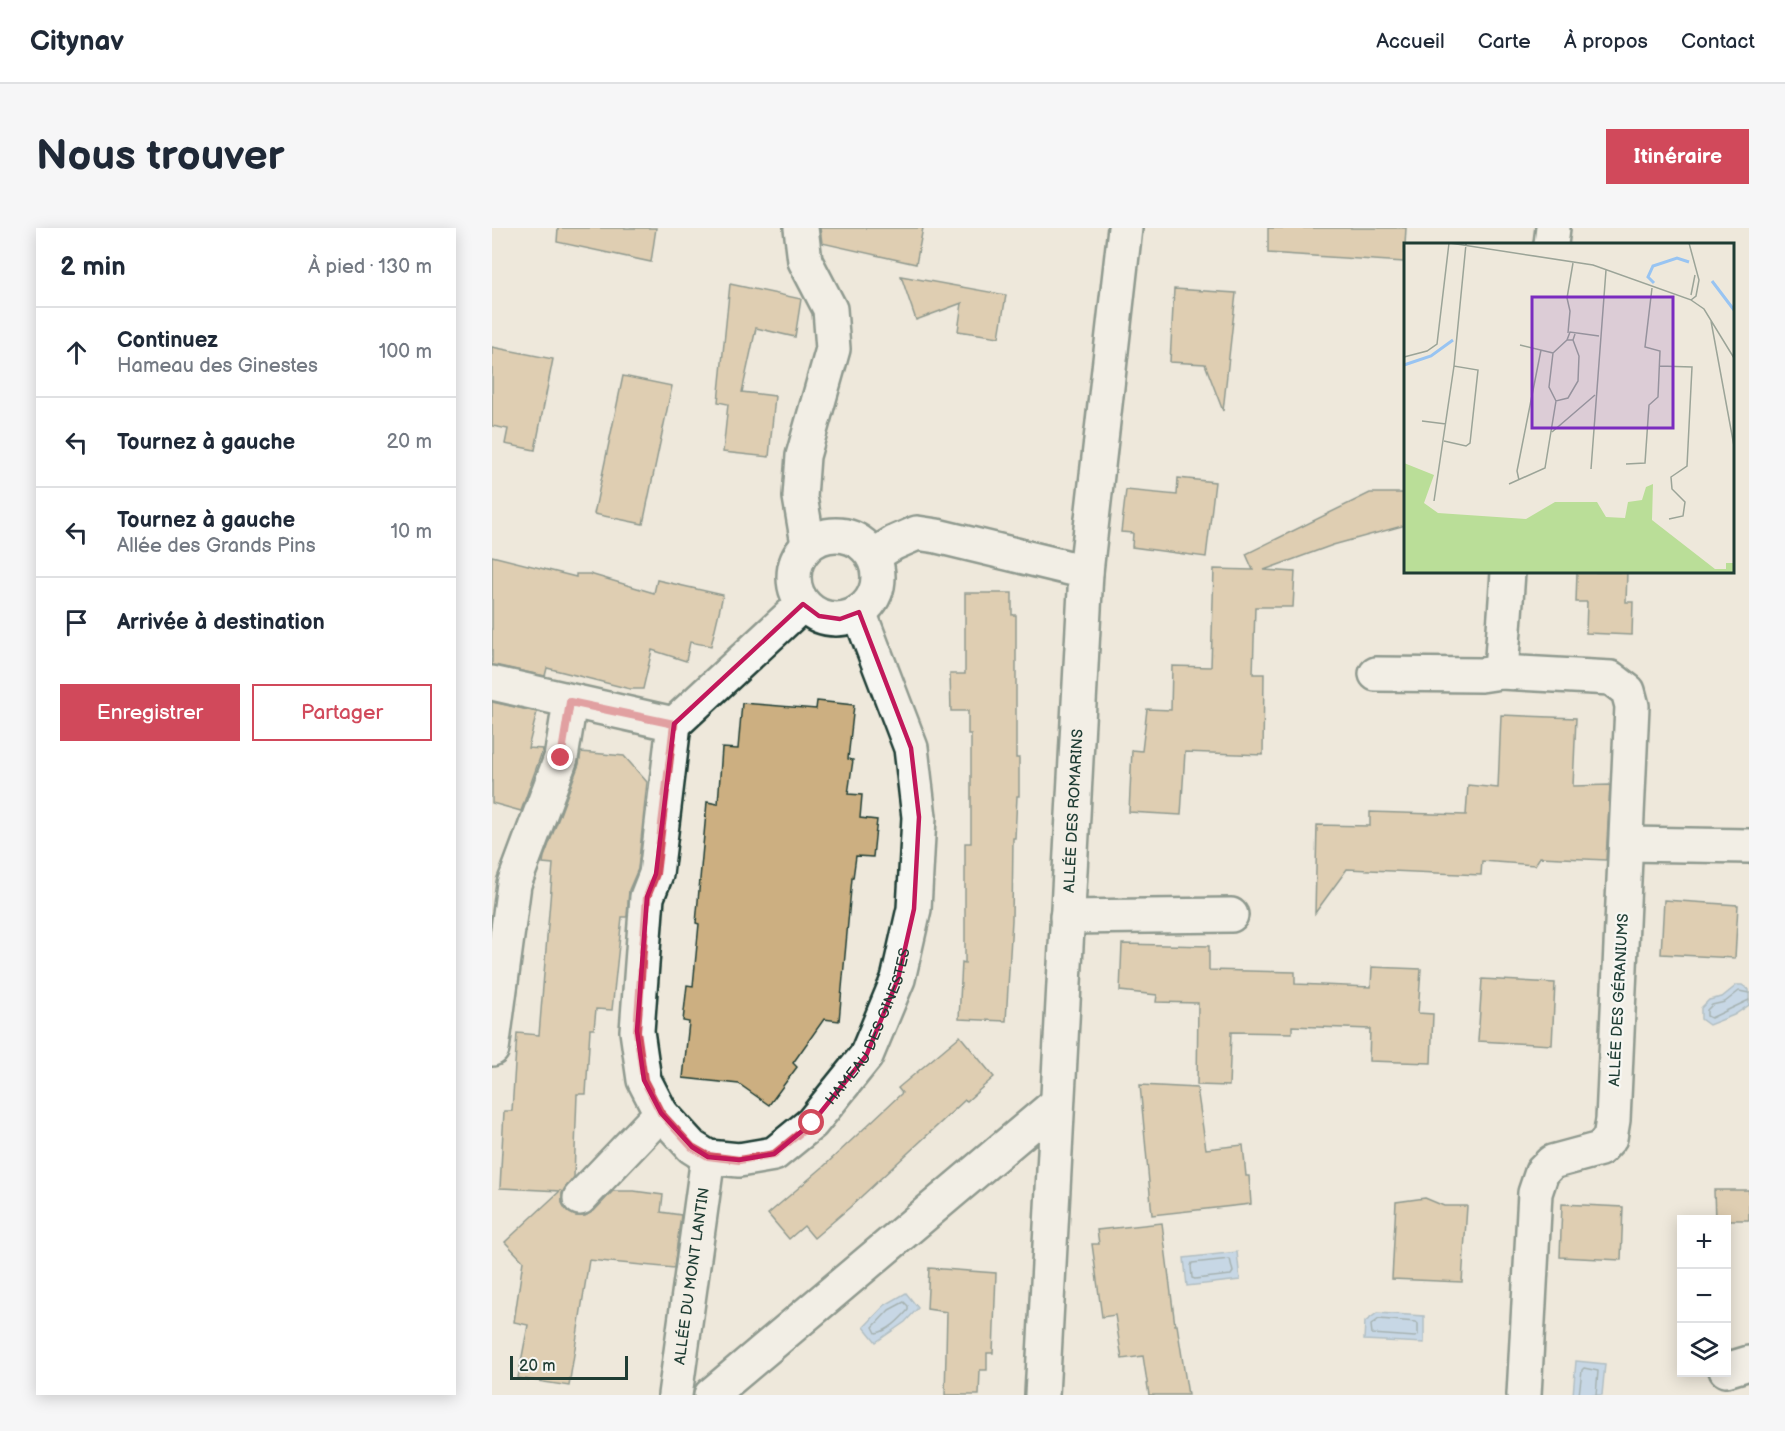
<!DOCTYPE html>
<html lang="fr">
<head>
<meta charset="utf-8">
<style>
	:root { --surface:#fff; --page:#f6f6f7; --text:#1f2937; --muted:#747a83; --line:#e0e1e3; --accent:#d1495b }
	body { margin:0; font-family:"Balsamiq Sans",sans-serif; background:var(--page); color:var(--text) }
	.controls { position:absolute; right:18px; bottom:18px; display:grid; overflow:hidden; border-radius:0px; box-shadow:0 3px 15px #0003 }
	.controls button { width:54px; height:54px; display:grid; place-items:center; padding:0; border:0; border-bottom:2px solid var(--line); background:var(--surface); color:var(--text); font:30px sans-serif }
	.scale { position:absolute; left:18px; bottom:15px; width:118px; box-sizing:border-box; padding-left:6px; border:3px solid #1f3d34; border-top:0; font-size:16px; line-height:21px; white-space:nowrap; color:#1f3d34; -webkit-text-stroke:4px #f6f6f2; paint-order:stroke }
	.stop { position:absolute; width:18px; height:18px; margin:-14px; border:4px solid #d1495b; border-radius:50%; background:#fff }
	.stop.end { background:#d1495b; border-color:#fff; box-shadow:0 2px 6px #0008 }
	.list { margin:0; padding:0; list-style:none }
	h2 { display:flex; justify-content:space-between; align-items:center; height:78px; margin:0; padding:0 24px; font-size:26px }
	h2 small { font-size:20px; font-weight:400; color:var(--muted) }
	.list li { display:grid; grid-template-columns:39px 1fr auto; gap:18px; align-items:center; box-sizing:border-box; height:90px; padding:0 24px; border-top:2px solid var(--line) }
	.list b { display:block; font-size:22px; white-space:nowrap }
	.list p { margin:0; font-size:20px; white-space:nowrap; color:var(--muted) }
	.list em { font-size:20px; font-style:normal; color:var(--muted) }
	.actions { display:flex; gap:12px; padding:18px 24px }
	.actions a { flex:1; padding:14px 0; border:2px solid var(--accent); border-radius:0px; text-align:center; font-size:21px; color:var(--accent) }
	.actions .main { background:var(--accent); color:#fff }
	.icon { flex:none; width:33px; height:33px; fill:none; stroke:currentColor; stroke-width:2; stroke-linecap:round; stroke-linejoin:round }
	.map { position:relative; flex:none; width:1257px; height:1167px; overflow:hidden; border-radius:0px }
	header { display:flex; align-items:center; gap:36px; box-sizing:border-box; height:84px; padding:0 30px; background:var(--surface); border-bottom:2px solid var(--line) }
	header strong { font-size:28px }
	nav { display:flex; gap:33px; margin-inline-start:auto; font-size:21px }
	.intro { display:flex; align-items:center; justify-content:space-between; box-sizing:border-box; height:144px; padding:0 36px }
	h1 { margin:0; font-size:42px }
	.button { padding:15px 27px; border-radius:0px; background:var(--accent); color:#fff; font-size:21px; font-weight:700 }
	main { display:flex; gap:36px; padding:0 36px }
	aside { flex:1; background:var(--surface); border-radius:0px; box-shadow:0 3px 15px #0003 }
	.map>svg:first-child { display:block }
</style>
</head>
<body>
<header>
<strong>Citynav</strong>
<nav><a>Accueil</a><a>Carte</a><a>À propos</a><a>Contact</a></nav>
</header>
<div class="intro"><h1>Nous trouver</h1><a class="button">Itinéraire</a></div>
<main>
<aside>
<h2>2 min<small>À pied · 130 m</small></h2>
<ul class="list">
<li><svg class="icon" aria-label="ahead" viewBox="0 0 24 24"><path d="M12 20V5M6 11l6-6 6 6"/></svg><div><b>Continuez</b><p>Hameau des Ginestes</p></div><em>100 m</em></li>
<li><svg class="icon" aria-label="left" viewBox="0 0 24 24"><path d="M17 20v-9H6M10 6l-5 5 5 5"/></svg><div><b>Tournez à gauche</b></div><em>20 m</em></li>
<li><svg class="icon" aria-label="left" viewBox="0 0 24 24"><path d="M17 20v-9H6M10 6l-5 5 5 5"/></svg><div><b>Tournez à gauche</b><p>Allée des Grands Pins</p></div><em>10 m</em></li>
<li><svg class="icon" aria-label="arrive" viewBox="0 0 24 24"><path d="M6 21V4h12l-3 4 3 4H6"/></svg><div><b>Arrivée à destination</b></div></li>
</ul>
<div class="actions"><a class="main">Enregistrer</a><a>Partager</a></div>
</aside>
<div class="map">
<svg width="1257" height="1167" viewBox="0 0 1257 1167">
	<rect width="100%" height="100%" fill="#eee8db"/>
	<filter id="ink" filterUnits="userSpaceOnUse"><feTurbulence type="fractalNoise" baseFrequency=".0167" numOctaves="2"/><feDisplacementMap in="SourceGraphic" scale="12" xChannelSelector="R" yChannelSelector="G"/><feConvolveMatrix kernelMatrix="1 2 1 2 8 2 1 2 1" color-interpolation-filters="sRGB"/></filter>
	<g filter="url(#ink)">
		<g fill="#98c4f2" stroke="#688ea6" stroke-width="1.5">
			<polygon points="1245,757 1250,757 1257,762 1257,777 1242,787 1217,797 1209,791 1209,780 1217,772 1230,769"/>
			<polygon points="745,1024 748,1052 695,1058 692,1030"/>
			<polygon points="414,1065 426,1080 413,1094 384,1114 372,1099 393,1077"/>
			<polygon points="885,1085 932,1088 932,1115 872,1112 873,1094"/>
			<polygon points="1084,1133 1113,1136 1110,1167 1081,1167"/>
		</g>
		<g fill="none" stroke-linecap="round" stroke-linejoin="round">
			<g stroke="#4f7380" stroke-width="1.5">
				<polyline points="1257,765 1247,763 1233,774 1220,777 1215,782 1215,788 1219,790 1257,772"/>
				<polygon points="738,1031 741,1044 739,1047 703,1051 700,1050 699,1038 700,1035"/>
				<path d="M412,1074L416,1078V1082C408,1091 397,1103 384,1105L381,1099L397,1082Z"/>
				<polygon points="887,1091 924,1094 926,1096 926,1107 923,1109 880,1106 879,1097"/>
				<polyline points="1087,1167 1090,1142 1092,1140 1106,1143 1104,1167"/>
			</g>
		</g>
		<g fill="#ccaf81" stroke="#1f3d34" stroke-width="1.5">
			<polygon points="66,0 164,0 159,34 65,14"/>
			<polygon points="328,0 431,0 424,36 330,15"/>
			<polygon points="776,0 914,0 912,34 776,25"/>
			<polygon points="409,48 514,67 507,109 466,103 470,75 424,92"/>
			<polygon points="238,56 309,71 303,109 264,100 250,164 283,168 277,229 231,224 236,176 226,174"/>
			<polygon points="682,61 744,65 731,183 713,136 678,134"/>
			<polygon points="0,119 61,131 43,222 13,216 16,201 0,198"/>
			<polygon points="131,148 180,158 151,296 102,286"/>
			<polygon points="686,250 723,254 714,329 640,319 641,305 629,304 634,262 685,267"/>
			<polygon points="878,265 914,265 914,297 841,317 772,342 803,344 801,379 763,379 761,446 772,446 771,527 693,524 689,587 637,584 640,522 650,523 655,481 679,482 680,438 719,439 722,341 761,342 754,326"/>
			<polygon points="0,328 84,349 84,346 98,346 162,365 165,352 231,367 219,418 198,414 194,433 160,422 151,461 138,461 55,440 53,448 0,437"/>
			<polygon points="1085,344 1135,344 1134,374 1141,374 1140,407 1094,405 1095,374 1084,374"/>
			<polygon points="473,365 520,365 520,387 524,387 524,530 527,530 527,568 525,568 523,610 521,610 520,692 514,793 467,791 470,734 473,735 473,615 479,615 479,506 476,506 476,483 459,483 458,446 473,446"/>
			<polygon points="325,473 362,477 356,531 361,532 356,566 370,567 368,590 385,592 383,609 381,629 364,628 361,650 360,650 347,793 332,791 301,835 305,839 277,877 247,856 191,850 197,794 191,793 195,757 201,758 207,696 204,695 215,574 226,576 230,520 246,521 250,475 324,481"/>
			<polygon points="0,474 45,484 36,520 51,521 29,583 0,575"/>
			<polygon points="1009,487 1084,490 1081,558 1118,557 1114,632 1048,629 1043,637 990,633 989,647 855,641 823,685 825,597 878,598 878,584 974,587 976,557 1006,560"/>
			<polygon points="89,524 132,528 155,554 146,641 137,662 135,689 130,689 120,782 104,781 102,801 98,801 94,866 85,866 82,949 70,965 70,975 76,984 84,988 93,988 102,983 121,963 142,963 171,967 169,984 189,987 182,1040 97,1032 77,1158 26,1150 36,1097 22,1094 31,1033 13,1014 68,963 8,960 12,883 20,883 25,805 47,807 61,636 51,635 52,629 87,536"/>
			<polygon points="1172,672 1246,677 1243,730 1169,726"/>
			<polygon points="630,716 717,718 717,742 803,744 803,756 879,759 880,739 929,741 926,785 941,786 939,835 877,833 878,801 800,798 800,805 739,804 737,858 705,857 706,775 664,774 665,767 628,763"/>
			<polygon points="990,751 1063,755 1060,817 986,813"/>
			<polygon points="468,808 502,849 475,873 473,872 357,980 322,1010 312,998 297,1011 276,986 331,939 410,865 406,860"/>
			<polygon points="648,857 705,860 714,921 751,917 754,948 757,948 759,976 660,987"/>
			<polygon points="1222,962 1257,962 1257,992 1223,992"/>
			<polygon points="933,970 952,978 975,978 970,1054 900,1051 904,974"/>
			<polygon points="1070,976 1131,979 1129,1032 1068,1029"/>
			<polygon points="670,995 683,1097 685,1097 696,1167 657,1167 651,1128 630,1131 623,1087 610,1089 600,1016 607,1016 605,1002"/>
			<polygon points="437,1040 504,1045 501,1125 495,1125 495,1142 488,1142 487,1167 453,1167 455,1084 435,1081"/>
		</g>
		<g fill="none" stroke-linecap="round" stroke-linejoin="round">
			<g stroke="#1f3d34" stroke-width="38">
				<g id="minor">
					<polyline points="309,0 313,33 338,81 341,121 311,228 308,269 316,316"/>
					<polyline points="1059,16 1061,0"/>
					<circle cx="344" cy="349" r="42"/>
					<polyline points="381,328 402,315 425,305 445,308 594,344"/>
					<polyline points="1016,344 1009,444 1119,450 1136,463 1140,478 1121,892 1118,910 1108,921 1060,934 1050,944 1043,965 1032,1167"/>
					<path id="s1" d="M311,376L182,496L164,646L155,669L145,803L152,852L169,885L200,919L216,929L247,932L282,926L320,895L374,828L406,751L422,681L427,589L419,520L367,384"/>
					<polyline points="884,446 989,447 1009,444"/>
					<polyline points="0,455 182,496"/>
					<polyline points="1135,616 1257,618"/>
					<polyline points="575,689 739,687"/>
					<polyline points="0,821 22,656 69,530 78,474"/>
					<polyline points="88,970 169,885"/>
					<polyline points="1234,1142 1257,1135"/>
					<path id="s2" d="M183,1167L216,929"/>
					<polyline points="219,1167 565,875"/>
					<path id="s3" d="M550,1167L594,344L633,0"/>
				</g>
			</g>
			<use href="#minor" stroke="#f6f6f2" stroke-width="33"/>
		</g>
	</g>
	<g fill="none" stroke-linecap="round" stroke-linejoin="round" filter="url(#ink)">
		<polyline stroke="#d1495b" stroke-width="8" points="69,530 78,474 182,496 164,646 155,669 145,803 152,852 169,885 200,919 216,928 247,932 282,926 320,895"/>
	</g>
	<path d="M0 0H1257V1167H0ZM311,376L327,388L348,391L367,384L419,520L427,589L422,681L406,751L374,828L320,895L282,926L247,932L216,929L200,919L169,885L152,852L145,803L155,669L164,646L182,496Z" fill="#eee8db" fill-opacity=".55" fill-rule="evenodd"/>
	<path fill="none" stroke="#c2185b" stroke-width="4.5" stroke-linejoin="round" d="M311,376L327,388L348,391L367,384L419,520L427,589L422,681L406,751L374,828L320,895L282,926L247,932L216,929L200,919L169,885L152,852L145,803L155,669L164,646L182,496Z"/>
	<g text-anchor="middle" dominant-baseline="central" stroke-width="4.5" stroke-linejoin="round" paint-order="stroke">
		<g font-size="15" fill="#1f3d34" stroke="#f6f6f2">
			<text stroke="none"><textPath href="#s3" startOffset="585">ALLÉE DES ROMARINS</textPath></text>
			<text transform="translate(1127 772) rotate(-87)">ALLÉE DES GÉRANIUMS</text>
			<text stroke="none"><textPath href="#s1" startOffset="867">HAMEAU DES GINESTES</textPath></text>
			<text stroke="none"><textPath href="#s2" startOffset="120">ALLÉE DU MONT LANTIN</textPath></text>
		</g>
	</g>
	<g transform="translate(912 15)">
		<rect width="330" height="330" fill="#eee8db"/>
		<path d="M0,220L30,232L20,260L34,270L122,276L151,259H193L202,274L221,275L224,259L238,257L242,244L249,241L248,277L311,326H322V320H330V330H0Z" fill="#bade98"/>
		<path fill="none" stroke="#98c4f2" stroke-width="3" d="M308,38L330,67M250,40L244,34L249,23L273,15L285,19M0,122L27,113L49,97"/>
		<path fill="none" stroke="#9ba498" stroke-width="1.5" d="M46,0L189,22L287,57L292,53L295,37L285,0M287,52L291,32M287,57L300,66L330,115M307,78L330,203M164,90L166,68L163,55L169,20M171,91L169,97H163L166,89L195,93M163,97L149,110L145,144L152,158L164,155L174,138L175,113L169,97M116,102L149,110M0,114L23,108L33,101L45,0M50,123L62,1M255,123L288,124L283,223L267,234L268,246L281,259L279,273L265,276M18,178L42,181M148,189L191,152M222,221L241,220L245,162L254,154L256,108L241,104L248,45M187,226L202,27M115,237L113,228L137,107M105,241L141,225L152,158M30,258L50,123L74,127L66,200L62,203L40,198"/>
		<path fill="#7b2cbf" fill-opacity="0.15" stroke="#7b2cbf" stroke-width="3" d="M128,54H269V185H128Z"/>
		<rect width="330" height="330" fill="none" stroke="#1f3d34" stroke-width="3"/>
	</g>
</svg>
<div class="controls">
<button>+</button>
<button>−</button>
<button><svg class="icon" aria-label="layers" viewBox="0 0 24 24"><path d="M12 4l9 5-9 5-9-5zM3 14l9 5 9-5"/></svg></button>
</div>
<div class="scale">20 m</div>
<div class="stop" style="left:320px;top:895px"></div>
<div class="stop end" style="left:69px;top:530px"></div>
</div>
</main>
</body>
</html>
